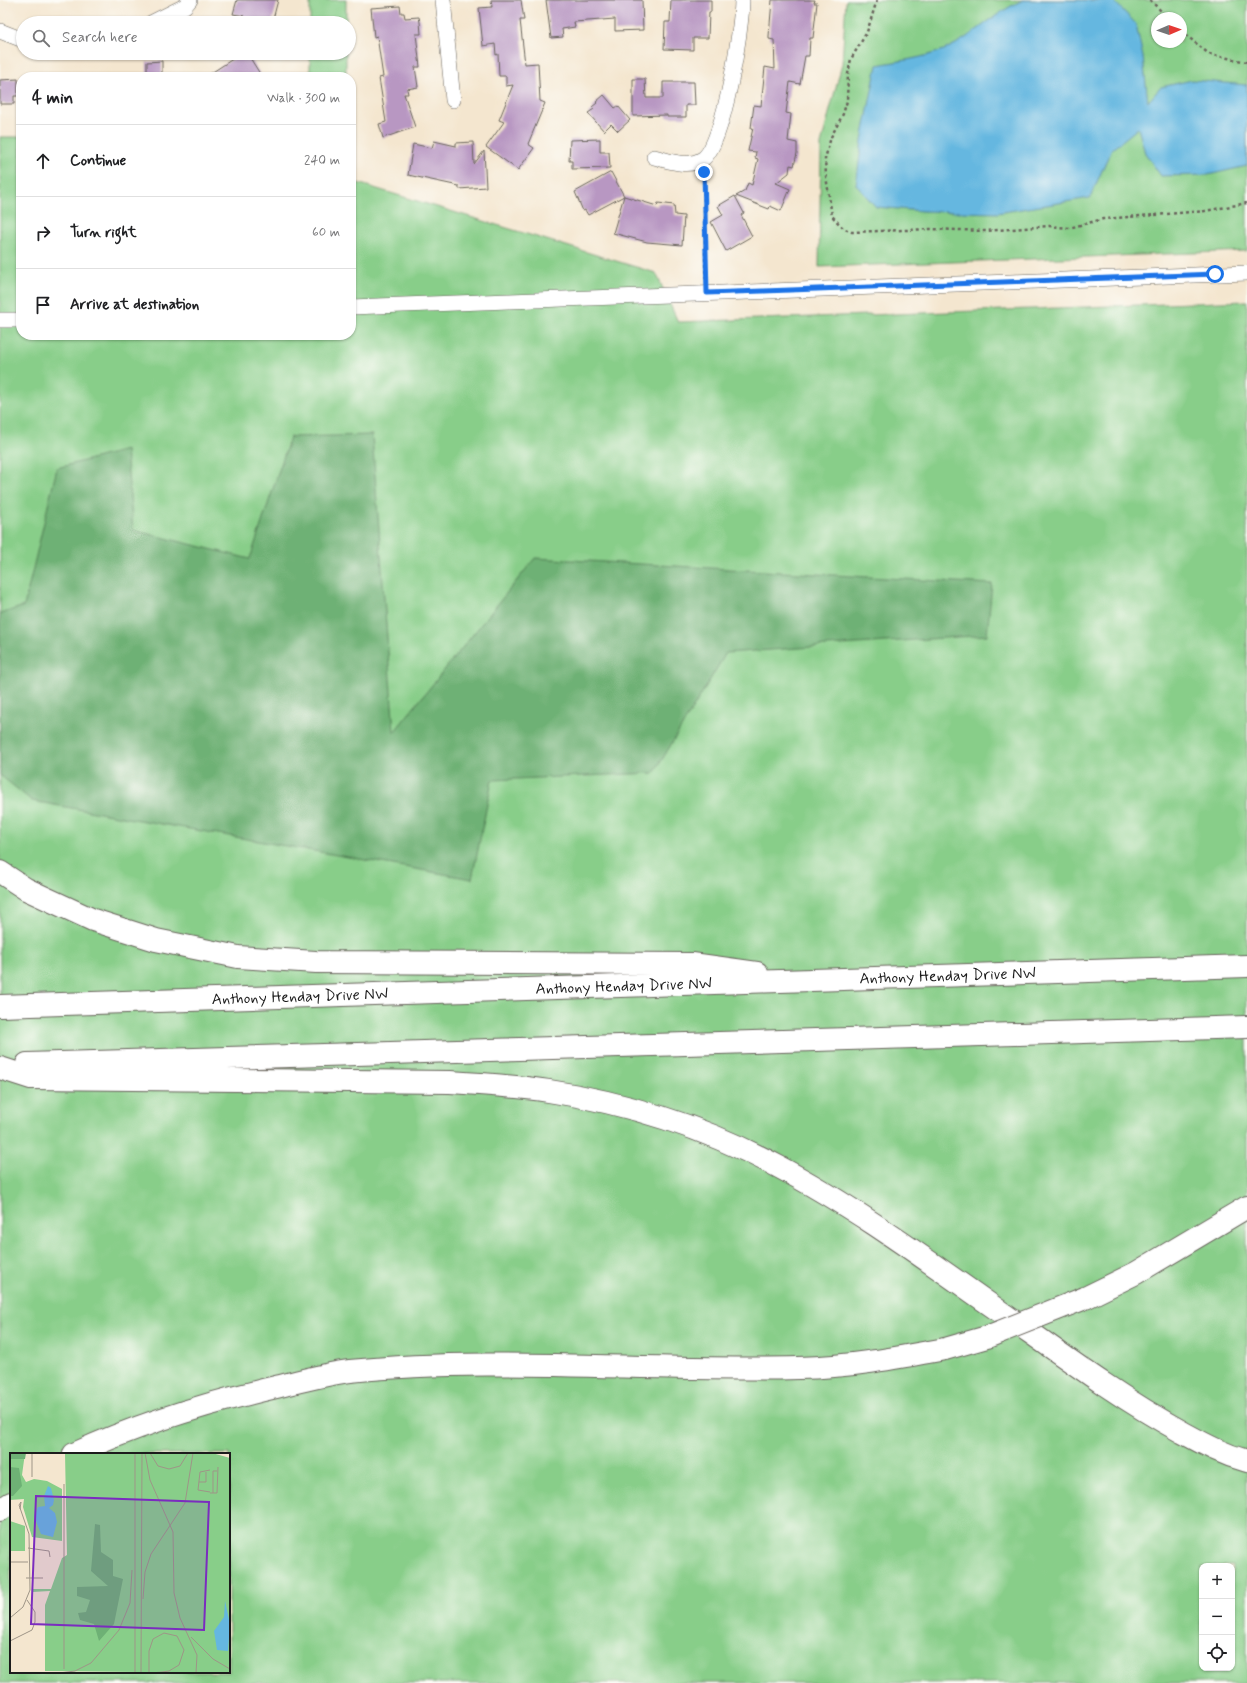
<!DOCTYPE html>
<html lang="en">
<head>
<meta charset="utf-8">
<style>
	:root { --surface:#fff; --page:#f6f6f6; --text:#202124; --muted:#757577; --line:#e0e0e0 }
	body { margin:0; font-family:Mynerve,sans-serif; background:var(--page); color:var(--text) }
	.controls { position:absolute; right:12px; bottom:12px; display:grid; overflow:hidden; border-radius:8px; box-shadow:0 1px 3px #0004 }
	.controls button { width:36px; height:36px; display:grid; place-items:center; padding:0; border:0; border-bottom:1px solid var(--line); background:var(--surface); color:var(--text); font:20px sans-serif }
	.compass { position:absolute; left:1151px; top:12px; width:36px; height:36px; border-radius:50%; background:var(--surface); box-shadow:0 1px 3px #0004; rotate:88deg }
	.stop { position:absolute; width:12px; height:12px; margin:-9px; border:3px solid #1a73e8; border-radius:50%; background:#fff }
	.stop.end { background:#1a73e8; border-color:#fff; box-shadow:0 1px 4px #0008 }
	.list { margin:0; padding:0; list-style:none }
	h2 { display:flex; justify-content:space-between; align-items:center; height:52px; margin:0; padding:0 16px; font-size:17px }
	h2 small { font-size:13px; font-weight:400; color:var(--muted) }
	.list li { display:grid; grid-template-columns:26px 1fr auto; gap:12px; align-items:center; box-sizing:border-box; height:72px; padding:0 16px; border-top:1px solid var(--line) }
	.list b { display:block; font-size:15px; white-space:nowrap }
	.list em { font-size:13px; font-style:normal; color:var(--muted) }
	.icon { flex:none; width:22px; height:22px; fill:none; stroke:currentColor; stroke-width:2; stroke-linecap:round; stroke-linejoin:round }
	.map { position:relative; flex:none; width:1247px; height:1683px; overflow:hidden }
	.search { position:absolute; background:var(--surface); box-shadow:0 1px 3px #0004; left:16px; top:16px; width:340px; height:44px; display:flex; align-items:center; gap:10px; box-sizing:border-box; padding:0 14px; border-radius:22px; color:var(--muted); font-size:15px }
	.panel { position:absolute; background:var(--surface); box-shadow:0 1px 3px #0004; left:16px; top:72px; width:340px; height:268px; border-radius:16px }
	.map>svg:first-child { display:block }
</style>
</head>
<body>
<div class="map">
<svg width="1247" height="1683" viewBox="0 0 1247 1683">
	<rect width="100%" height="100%" fill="#fdfcf7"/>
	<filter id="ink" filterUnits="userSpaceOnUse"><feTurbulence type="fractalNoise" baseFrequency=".025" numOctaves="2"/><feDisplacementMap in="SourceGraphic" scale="8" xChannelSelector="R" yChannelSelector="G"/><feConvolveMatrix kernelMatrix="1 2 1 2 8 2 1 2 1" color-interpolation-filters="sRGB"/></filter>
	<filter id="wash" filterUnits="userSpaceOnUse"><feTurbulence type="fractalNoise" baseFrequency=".012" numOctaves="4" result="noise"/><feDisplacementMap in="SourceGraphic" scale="16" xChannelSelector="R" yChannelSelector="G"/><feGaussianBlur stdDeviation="0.9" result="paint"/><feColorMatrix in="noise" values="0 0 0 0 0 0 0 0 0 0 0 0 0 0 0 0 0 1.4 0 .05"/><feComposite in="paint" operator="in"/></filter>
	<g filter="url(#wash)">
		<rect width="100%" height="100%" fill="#f4e6cf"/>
		<g fill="#88ce89" stroke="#527552" fill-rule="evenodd">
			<rect x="310" y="0" width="36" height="23"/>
			<path d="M846,0H1247V251L819,267L821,144L842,64ZM1157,18H1181V42H1157Z"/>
			<rect x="310" y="53" width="36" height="24"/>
			<path d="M0,137H21V335H351V181L656,273L678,322L1247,301V1683H0ZM11,1454H229V1672H11ZM1202,1566H1232V1668H1202Z"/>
		</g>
		<polygon fill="#6eb175" stroke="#456648" points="372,435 394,732 535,558 992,584 987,635 726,653 654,773 492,780 472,879 32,801 0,775 0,614 24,606 57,468 126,450 133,530 250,559 290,437"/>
		<path fill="#65b7e0" stroke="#406a7e" d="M1023,0H1113L1136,24L1143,57L1148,102L1161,87L1192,80L1247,85V166L1208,175L1161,176L1145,153L1138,128L1111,150L1090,198L997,213L922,211L876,207L856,185L862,140L877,65C899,61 925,58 946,49C974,36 995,12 1023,0Z"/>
		<g id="blocks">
			<g fill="#b897c2">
				<polygon points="237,0 278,0 272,23 242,23 244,16 233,14"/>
				<polygon points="491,0 521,0 524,20 520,20 525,64 538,63 540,101 545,103 528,144 534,148 518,170 486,147 504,122 499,120 513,85 506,86 506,76 499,76 498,54 496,55 495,44 483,46 479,8 492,7"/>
				<polygon points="546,0 642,0 643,30 615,31 615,19 574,22 575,27 562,29 563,37 551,38"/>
				<polygon points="671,0 711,0 711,12 709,12 708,38 693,38 693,50 664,49 665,22 670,22"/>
				<polygon points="772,0 815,0 814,3 817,3 813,38 810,38 809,56 805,56 800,84 790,82 786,113 791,114 788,141 797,143 797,153 794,166 790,165 789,173 776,183 790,189 781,211 770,206 769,209 736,196 745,191 748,183 752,185 758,159 755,158 756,152 748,151 753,128 751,128 754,105 761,106 765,67 775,69 774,40 769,39 769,36"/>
				<polygon points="400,6 401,13 404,13 405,18 419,17 420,22 421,34 416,34 420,67 415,67 418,87 407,89 408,94 404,94 415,127 383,138 379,124 386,122 379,78 383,77 377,36 374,37 371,8"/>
				<polygon points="242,53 247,53 262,77 205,77"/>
				<polygon points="162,61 162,77 147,77 147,62"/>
				<polygon points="18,79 18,96 14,96 14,104 0,104 0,80"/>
				<polygon points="633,79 645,79 646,98 663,98 663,82 694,82 695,105 686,105 686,117 667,117 667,115 633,116"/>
				<polygon points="604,95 615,108 618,106 630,120 618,131 611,124 604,131 588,113 594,109 592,107 597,103 596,102"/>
				<polygon points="600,139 600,152 609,152 610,168 572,169 572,161 569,161 570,140"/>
				<polygon points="434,141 456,146 456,143 473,142 474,164 484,151 486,187 459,189 459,186 408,175 413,144 432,148"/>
				<polygon points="611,172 624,196 657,206 658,203 674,205 675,215 684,216 682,245 647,242 613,233 624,196 588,215 585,210 583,211 575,192"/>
				<polygon points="735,196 744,213 741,215 752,236 726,251 711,222 723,215 718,206"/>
			</g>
		</g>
	</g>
	<g filter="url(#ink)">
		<use href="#blocks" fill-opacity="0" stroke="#68635b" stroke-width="1"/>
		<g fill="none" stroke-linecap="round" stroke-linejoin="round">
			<g stroke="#68635b" stroke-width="16">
				<g id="minor">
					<polyline points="443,0 453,100"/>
					<polyline points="151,23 185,6 190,0"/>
					<polyline points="0,31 23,40"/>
					<path d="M654,157C670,161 689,169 704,158C724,141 742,29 742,0"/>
					<polyline points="351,307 1247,273"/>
					<polyline points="0,320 21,320"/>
				</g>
			</g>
			<g stroke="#68635b" stroke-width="24">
				<g id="highway">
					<polyline points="0,872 26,889 93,920 156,940 238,957 316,962 692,964 757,973"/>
					<path id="s1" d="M0,1006L1247,966"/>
					<polyline points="27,1064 1247,1027"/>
					<path d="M0,1068L31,1078L450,1082C483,1084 516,1086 549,1091C628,1103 708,1129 779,1167C866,1213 949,1277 1031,1333C1080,1368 1129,1403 1182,1432C1204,1444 1222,1454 1247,1461"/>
					<polyline points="1085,1298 1136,1273 1247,1207"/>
					<path d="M74,1454C138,1424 207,1403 276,1387C300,1381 325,1374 350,1371C499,1356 650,1372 799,1368C848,1367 897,1358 945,1349"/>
					<polyline points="0,1510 11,1503"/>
				</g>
			</g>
			<g stroke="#68635b" stroke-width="2.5" stroke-dasharray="3 3" stroke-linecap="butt">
				<polyline points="877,0 867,32 851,59 848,74 847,101 843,114 831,137 825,159 826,176 832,216 843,228 852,232 931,229 986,231 1049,226 1069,228 1103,219 1205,211 1247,203"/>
				<polyline points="1150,0 1168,18"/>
				<polyline points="1181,31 1209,54 1247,62"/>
				<polyline points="704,174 706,281"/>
			</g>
			<use href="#minor" stroke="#fff" stroke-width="15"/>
			<use href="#highway" stroke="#fff" stroke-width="22"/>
			<g stroke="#68635b" stroke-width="24" stroke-linecap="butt">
				<polyline id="highway-bridge" points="945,1349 987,1337 1085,1298"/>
			</g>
			<use href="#highway-bridge" stroke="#fff" stroke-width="22"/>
		</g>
	</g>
	<g fill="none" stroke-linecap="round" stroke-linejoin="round" filter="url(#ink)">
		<polyline stroke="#1a73e8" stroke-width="5" points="704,172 707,293 1215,274"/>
	</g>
	<g text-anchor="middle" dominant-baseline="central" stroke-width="3.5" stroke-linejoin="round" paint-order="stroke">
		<g font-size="16" fill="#1c1c1c" stroke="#fdfcf7">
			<text stroke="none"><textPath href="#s1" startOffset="948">Anthony Henday Drive NW</textPath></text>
			<text stroke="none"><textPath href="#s1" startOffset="624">Anthony Henday Drive NW</textPath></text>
			<text stroke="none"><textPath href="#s1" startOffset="300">Anthony Henday Drive NW</textPath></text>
		</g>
	</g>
	<g transform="translate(10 1453)">
		<rect width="220" height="220" fill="#f4e6cf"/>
		<path d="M0,0H15L12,22L16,29L24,26L37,28L52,36V88L22,84L13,54L14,46L0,47ZM55,0H202L220,5V220L35,218V152L40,138L22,139V136H41L52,105L57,102ZM0,68L15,73V98H0Z" fill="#88ce89"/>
		<path d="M0,0H16L15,6H1L0,9ZM0,14L9,15L12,33L3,43H0ZM85,71L90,72L91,99L103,107V123L113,126L104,171L89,188L84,171L70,167L68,160L76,159L80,147L67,143V134L98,133L81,118Z" fill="#6eb175"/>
		<path d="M38,33L41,35L44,47L43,52L39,55L45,60L47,69L43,84L31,81L24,63L28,54L35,53L34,43ZM215,148L220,171L218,198L207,197L204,178L214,164Z" fill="#65b7e0"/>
		<path fill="none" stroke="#9e9587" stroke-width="1" d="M135,0L140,27L163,79L164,140L170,165L187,202L186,220M140,0L148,13L159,16L170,13L178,0M22,24V0M189,29H196V19M54,31V216M200,39L188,37L190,19L200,17M200,40H207L208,14M203,40V18H207M18,95L39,98L40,104M0,109H18M16,125H33M133,146L135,119L141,101L175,50L183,0M0,165L13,154L20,137L19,81L9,52L11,49L10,56M181,184L203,206L220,216M0,188L22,177L25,169V159L17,147M49,220L65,218L81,210L109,177L120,150L122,117M125,220V0M131,220L132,0M136,220H141L152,219L159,218L169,212L174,197L167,183L154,180L143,186L139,198V220"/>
		<path fill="#7b2cbf" fill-opacity="0.15" stroke="#7b2cbf" stroke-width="2" d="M26,43L199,49L194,177L21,171Z"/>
		<rect width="220" height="220" fill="none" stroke="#1c1c1c" stroke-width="2"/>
	</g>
</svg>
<div class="controls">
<button>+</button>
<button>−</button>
<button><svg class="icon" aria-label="locate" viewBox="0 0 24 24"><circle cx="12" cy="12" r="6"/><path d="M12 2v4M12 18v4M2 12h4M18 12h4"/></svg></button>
</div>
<svg class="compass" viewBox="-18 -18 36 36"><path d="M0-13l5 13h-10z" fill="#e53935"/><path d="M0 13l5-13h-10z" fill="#757577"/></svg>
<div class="stop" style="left:1215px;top:274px"></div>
<div class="stop end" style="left:704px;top:172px"></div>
<div class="search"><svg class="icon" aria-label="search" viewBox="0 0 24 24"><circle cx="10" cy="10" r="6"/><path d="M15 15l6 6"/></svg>Search here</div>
<section class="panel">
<h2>4 min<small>Walk · 300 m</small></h2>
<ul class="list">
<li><svg class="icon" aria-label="ahead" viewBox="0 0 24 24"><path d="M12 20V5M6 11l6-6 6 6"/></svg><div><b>Continue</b></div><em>240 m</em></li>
<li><svg class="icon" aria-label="right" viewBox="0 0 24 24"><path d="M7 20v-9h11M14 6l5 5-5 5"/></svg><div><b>Turn right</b></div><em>60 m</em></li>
<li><svg class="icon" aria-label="arrive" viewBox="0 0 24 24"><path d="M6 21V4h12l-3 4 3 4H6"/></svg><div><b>Arrive at destination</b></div></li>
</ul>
</section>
</div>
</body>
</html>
